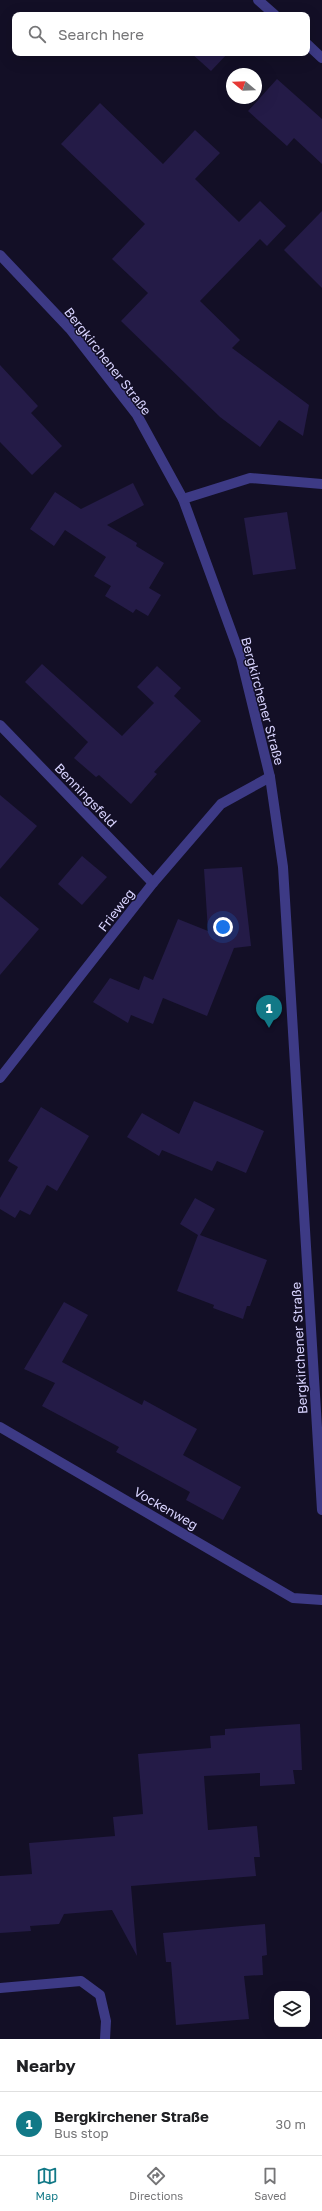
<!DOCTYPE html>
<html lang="en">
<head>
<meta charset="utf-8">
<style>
	:root { --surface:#fff; --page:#f6f6f6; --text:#202124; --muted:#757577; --line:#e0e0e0; --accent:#127987 }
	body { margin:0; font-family:"Golos Text",sans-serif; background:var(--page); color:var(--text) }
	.controls { position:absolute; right:12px; bottom:12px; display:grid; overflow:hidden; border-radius:8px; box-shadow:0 4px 16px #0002 }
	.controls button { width:36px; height:36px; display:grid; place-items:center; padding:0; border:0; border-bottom:1px solid var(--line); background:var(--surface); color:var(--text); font:20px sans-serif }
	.compass { position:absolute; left:226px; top:68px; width:36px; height:36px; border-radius:50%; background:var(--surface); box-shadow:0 4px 16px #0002; rotate:289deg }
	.you { position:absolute; left:223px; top:927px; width:14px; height:14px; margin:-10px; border:3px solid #fff; border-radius:50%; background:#1a73e8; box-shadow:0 0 0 6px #1a73e833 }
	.badge { display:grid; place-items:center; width:26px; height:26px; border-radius:50%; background:var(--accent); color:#fff; font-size:13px; font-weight:700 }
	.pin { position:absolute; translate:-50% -33px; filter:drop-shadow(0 1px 2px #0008) }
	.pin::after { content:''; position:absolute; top:21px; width:14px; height:12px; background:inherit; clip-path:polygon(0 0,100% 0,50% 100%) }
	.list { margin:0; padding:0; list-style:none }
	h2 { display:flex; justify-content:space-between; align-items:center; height:52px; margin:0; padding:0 16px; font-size:17px }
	h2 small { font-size:13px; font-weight:400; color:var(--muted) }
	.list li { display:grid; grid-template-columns:26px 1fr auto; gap:12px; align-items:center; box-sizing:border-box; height:64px; padding:0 16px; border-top:1px solid var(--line) }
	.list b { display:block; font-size:15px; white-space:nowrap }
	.list p { margin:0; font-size:13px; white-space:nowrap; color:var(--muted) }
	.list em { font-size:13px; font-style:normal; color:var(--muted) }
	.icon { flex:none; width:22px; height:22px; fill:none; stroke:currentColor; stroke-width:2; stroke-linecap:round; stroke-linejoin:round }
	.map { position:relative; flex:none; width:322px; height:2039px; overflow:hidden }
	.search { position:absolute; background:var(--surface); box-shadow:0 4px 16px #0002; left:12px; right:12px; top:12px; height:44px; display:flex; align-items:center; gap:10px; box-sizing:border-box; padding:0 14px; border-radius:8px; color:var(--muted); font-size:15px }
	.sheet { height:116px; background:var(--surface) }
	nav { display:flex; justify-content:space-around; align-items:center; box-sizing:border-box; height:56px; border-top:1px solid var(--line); background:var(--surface); font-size:11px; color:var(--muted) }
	nav a { display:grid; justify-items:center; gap:2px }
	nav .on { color:var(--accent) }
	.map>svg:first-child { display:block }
</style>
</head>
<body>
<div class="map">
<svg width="322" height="2039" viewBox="0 0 322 2039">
	<rect width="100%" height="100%" fill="#130f26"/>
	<g fill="#241b47">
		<polygon points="191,53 228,53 211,71"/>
		<polygon points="277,79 322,119 322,164 294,138 287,146 248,111"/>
		<polygon points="100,103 163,164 195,130 220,153 195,179 239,222 260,201 286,226 267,246 260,239 200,301 240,340 232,348 309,405 303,436 279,420 260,447 220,417 121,321 148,293 112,259 145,224 61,144"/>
		<polygon points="322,211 322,288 284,250"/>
		<polygon points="0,365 38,406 31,413 62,446 32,475 0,442"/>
		<polygon points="133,483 144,505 107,525 137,543 136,546 164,563 149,588 161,595 148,616 136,609 133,613 105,596 111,586 94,576 106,557 65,530 54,546 30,529 55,492 81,509"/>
		<polygon points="287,512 296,569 253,575 244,518"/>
		<polygon points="42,664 122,736 154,703 137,687 157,666 181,688 174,696 201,721 154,772 157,774 131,804 99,775 96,777 74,758 88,742 25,682"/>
		<polygon points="0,795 37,826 0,869"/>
		<polygon points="82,856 107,877 82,905 58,884"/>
		<polygon points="242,867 251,946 234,948 207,1016 163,998 153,1024 131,1015 128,1023 93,1002 110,978 139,990 144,976 153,980 178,919 208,931 204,869"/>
		<polygon points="0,896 39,929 0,975"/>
		<polygon points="194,1101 264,1131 246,1173 217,1161 212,1171 162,1150 159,1156 127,1137 142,1113 179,1134"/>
		<polygon points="41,1107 89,1136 57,1191 47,1185 30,1215 20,1210 15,1218 0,1209 0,1198 18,1167 8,1161"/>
		<polygon points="195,1198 215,1209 200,1235 267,1260 250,1306 247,1306 243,1319 213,1308 214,1305 177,1291 198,1235 180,1224"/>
		<polygon points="64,1302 88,1315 62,1362 142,1405 144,1400 197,1429 183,1455 241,1487 223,1520 186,1500 190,1492 116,1452 119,1447 42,1406 55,1383 24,1369"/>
		<polygon points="300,1724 302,1770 293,1770 295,1784 260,1786 260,1773 204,1776 208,1830 257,1826 260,1857 254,1857 256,1876 131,1886 137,1956 112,1910 64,1914 59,1924 30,1926 31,1931 0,1933 0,1876 32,1874 29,1843 115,1836 113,1817 143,1814 138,1754 211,1748 210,1736 225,1735 225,1729"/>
		<polygon points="265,1924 267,1955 262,1956 263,1975 244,1976 249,2019 176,2025 171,1962 166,1962 163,1933"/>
	</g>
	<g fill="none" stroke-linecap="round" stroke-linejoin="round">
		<g stroke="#3d3a85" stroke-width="10">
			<polyline points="258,0 275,15"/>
			<polyline points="307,44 322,58"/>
			<polyline points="0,725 153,883"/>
			<polyline points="0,1078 153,883 221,804 270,777"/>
			<polyline points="0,1427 293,1598 322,1600"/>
			<polyline points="0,1988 81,1981 100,1995 106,2021 105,2039"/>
		</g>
		<g stroke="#3d3a85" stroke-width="10">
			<polyline points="0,255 70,329 137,415 183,499 241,658 270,777 283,867 322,1510"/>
			<polyline points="183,499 250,478 322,484"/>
		</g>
	</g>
	<g text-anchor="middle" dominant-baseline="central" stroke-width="3" stroke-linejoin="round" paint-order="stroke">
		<g font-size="13" fill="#d9d4ff" stroke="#130f26">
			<text transform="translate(108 361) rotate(52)">Bergkirchener Straße</text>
			<text transform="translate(263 701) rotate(75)">Bergkirchener Straße</text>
			<text transform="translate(86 795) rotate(46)">Benningsfeld</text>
			<text transform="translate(116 910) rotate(-52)">Frieweg</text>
			<text transform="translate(299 1348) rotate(-93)">Bergkirchener Straße</text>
			<text transform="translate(166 1508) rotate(30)">Vockenweg</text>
		</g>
	</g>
</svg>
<div class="controls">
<button><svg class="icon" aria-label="layers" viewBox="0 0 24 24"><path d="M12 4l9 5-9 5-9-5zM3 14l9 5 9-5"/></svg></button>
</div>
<svg class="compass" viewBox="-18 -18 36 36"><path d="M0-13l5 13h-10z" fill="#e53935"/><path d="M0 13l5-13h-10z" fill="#757577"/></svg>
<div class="you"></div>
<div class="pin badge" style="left:269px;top:1028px">1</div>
<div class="search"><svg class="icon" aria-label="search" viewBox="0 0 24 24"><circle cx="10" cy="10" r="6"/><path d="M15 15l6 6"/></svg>Search here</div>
</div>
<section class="sheet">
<h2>Nearby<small></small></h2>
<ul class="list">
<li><span class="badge">1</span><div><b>Bergkirchener Straße</b><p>Bus stop</p></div><em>30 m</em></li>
</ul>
</section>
<nav>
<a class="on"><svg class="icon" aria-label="map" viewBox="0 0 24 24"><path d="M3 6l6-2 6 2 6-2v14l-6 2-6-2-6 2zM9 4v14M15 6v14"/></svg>Map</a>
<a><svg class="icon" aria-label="directions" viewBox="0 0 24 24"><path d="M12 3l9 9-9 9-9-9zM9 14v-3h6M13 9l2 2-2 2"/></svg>Directions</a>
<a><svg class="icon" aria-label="saved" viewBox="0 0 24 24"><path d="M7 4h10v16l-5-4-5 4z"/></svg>Saved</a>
</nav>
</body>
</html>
